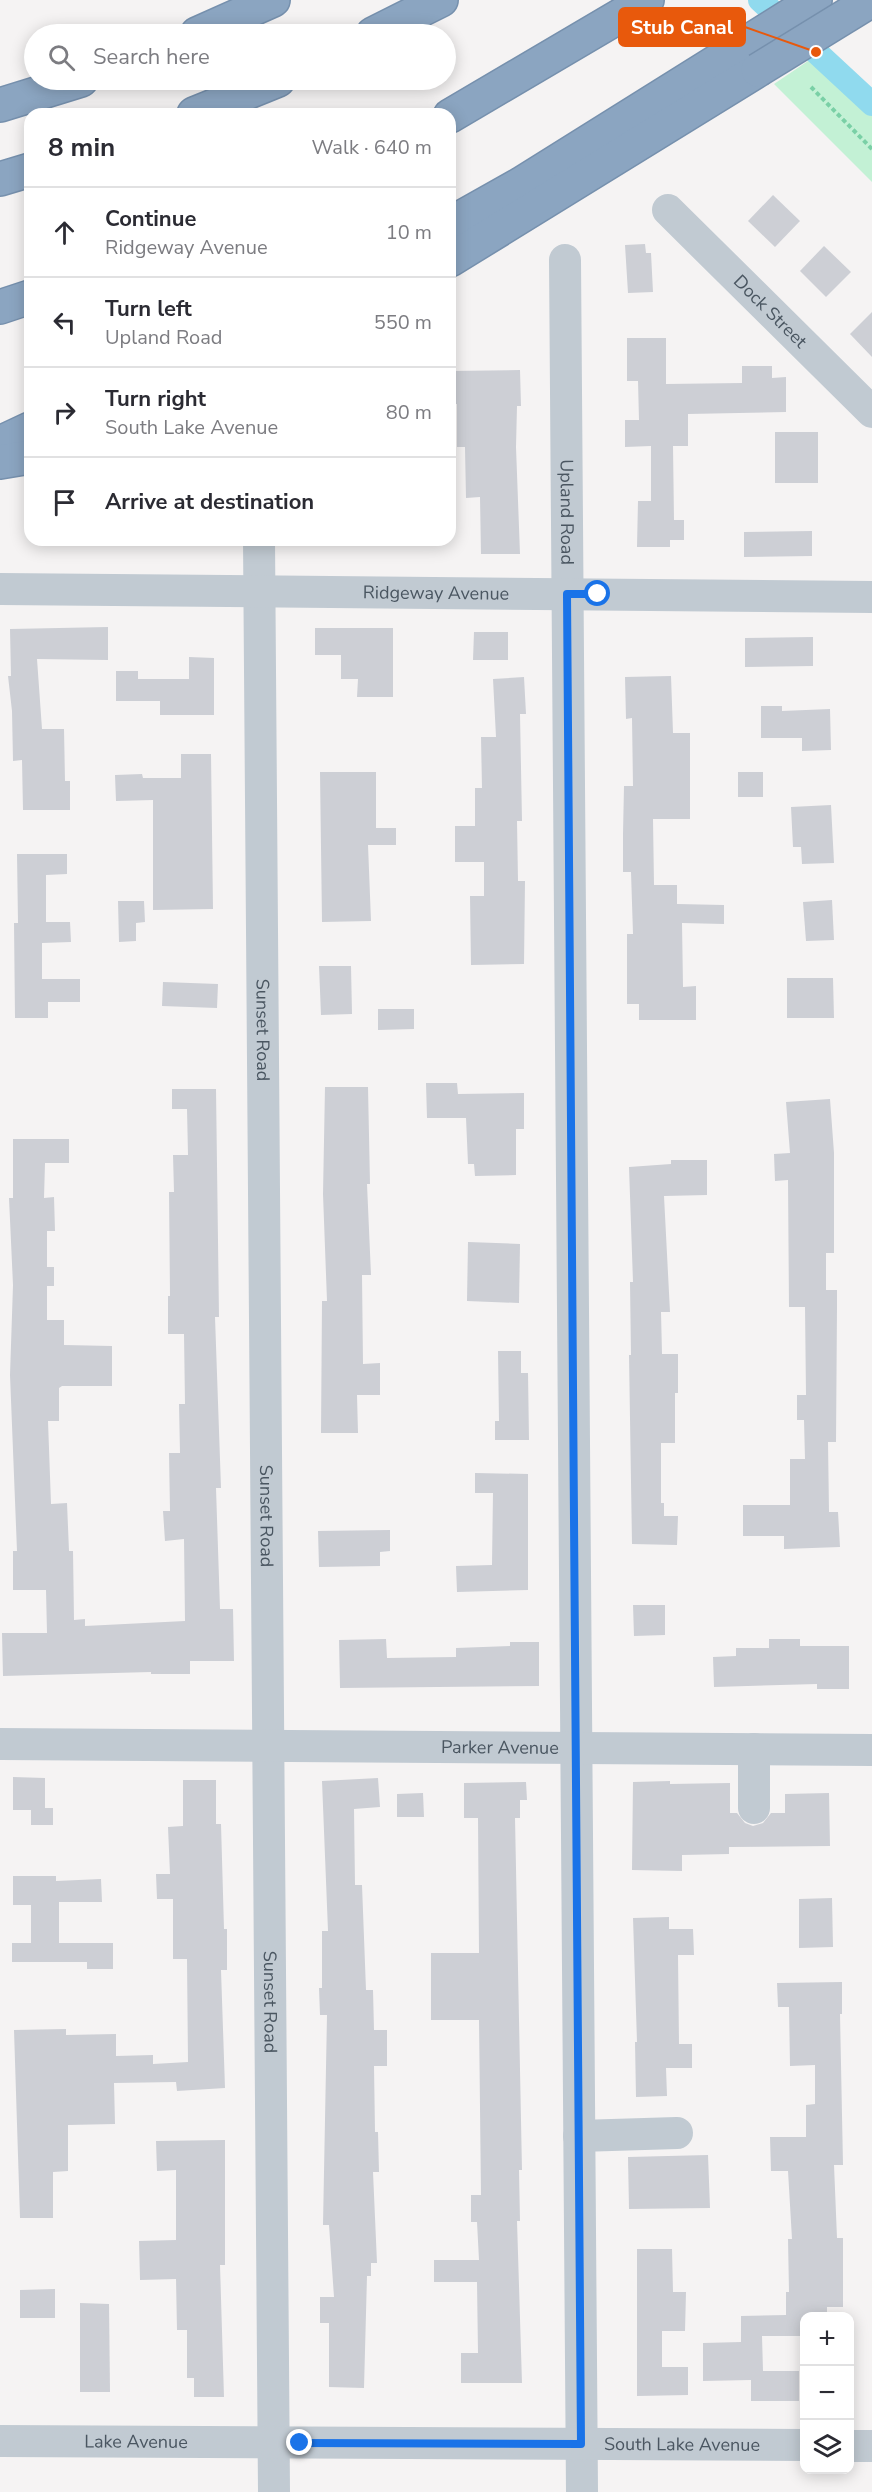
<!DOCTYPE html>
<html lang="en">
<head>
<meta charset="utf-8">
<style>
	:root { --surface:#fff; --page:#f2f2f3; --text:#2b2b33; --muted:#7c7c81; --line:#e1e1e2 }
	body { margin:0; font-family:"Nunito Sans",sans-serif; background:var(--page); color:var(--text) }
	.controls { position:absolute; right:18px; bottom:18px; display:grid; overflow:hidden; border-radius:12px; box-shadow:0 3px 15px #0003 }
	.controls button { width:54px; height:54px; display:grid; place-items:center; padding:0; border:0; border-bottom:2px solid var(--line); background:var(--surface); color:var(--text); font:30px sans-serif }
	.stop { position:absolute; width:18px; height:18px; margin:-14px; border:4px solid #1a73e8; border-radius:50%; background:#fff }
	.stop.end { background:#1a73e8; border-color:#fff; box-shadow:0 2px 6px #0008 }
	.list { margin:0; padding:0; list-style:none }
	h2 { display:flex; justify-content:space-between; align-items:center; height:78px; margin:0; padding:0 24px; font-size:26px }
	h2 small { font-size:20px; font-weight:400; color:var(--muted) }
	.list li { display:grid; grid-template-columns:39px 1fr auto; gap:18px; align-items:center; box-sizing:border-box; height:90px; padding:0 24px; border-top:2px solid var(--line) }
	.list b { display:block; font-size:22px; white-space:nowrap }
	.list p { margin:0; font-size:20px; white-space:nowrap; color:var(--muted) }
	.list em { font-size:20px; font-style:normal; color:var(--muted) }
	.icon { flex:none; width:33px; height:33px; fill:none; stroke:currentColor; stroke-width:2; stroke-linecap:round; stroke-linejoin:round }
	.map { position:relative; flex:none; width:872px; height:2492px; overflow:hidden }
	.search { position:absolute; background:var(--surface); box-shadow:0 3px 15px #0003; left:24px; top:24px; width:432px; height:66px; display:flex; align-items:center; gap:15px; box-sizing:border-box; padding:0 21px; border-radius:33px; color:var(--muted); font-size:22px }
	.panel { position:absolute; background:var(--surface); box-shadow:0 3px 15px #0003; left:24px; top:108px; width:432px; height:438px; border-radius:18px }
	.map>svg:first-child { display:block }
</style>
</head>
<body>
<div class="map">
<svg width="872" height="2492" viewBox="0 0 872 2492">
	<rect width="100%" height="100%" fill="#f5f3f3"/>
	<polygon fill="#c3f1d5" points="814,57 872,113 872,182 774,84"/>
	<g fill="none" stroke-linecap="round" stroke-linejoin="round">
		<polyline stroke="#90daee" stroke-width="24" points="760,0 872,104"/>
	</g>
	<g fill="#cdcfd5">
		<polygon points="773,195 800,221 775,247 748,221"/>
		<polygon points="645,244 646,253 651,253 653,292 628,293 625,245"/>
		<polygon points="824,246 851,272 826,297 800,271"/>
		<polygon points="872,312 872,357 850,334"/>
		<polygon points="627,338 666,338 666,384 742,383 742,366 772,366 772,378 786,377 786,412 688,414 688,446 673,446 674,520 684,520 684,540 670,540 670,547 637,547 638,501 651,501 651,446 625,447 625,420 639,420 638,381 627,381"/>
		<polygon points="520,370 521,406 517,406 516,447 520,554 481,554 480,497 466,498 465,447 457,447 457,404 450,404 450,371"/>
		<rect x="775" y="432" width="43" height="51"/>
		<polygon points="812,531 812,556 744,557 744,532"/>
		<polygon points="108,627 108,660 37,659 42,729 64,729 65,781 70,781 70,810 23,810 22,760 13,761 12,711 8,676 11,676 10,629"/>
		<polygon points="315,628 393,628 393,697 357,697 358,679 341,679 341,655 315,655"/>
		<polygon points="474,632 508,632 508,660 473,660"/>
		<polygon points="813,637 813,666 745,667 745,638"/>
		<polygon points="189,657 214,658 214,715 160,715 160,701 116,701 116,671 138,671 138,679 189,679"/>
		<polygon points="671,676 673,733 690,733 690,819 653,819 654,885 677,885 677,904 724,905 724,924 682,923 683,987 696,986 696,1020 639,1020 639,1004 627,1004 627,934 633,934 631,872 623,872 623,834 624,786 633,786 632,718 626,719 625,677"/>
		<polygon points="524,677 526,714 520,714 522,821 517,821 518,881 525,881 524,964 471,965 470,896 484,896 484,862 455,862 455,826 475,826 475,788 482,788 481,737 496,737 493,679"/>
		<polygon points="761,706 782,706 782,711 830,709 831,750 802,751 802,738 761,738"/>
		<polygon points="181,754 211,754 213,909 153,910 153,800 116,801 115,775 142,774 143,778 181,778"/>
		<polygon points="320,772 376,772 376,828 396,828 396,845 368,845 371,921 322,922"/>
		<rect x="738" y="772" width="25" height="25"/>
		<polygon points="831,805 834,863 802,864 801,847 793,847 791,807"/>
		<polygon points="17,854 67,854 67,874 46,875 46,922 70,922 71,942 42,943 42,979 80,979 80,1002 48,1002 48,1018 15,1018 14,923 18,923"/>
		<polygon points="832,900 834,940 806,941 803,902"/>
		<polygon points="118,901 144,901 145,922 136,923 136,941 119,942"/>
		<polygon points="319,966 351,966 352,1014 321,1015"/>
		<polygon points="787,978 833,978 834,1018 787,1018"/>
		<polygon points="163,982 218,984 217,1008 162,1006"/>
		<polygon points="378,1009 414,1009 414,1029 378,1030"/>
		<polygon points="426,1083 457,1083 458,1094 524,1093 524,1129 516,1129 516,1175 475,1176 474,1164 468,1164 466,1118 427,1118"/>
		<polygon points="325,1087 368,1087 370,1184 367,1184 371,1275 362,1275 363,1364 380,1363 380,1395 357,1395 358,1433 321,1433 322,1301 327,1301 323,1194"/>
		<polygon points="172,1089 216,1089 219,1317 215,1317 221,1488 216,1488 220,1609 233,1609 234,1661 190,1661 190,1674 151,1674 151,1672 3,1676 2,1633 47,1633 46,1590 13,1590 13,1551 17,1551 10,1375 13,1285 9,1198 13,1198 13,1139 69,1139 69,1163 45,1163 44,1198 54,1197 55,1231 47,1231 47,1267 54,1267 54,1286 47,1286 47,1320 64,1320 64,1345 112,1346 112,1386 62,1386 59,1388 59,1421 48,1421 51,1504 67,1503 69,1551 73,1551 74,1620 85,1619 85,1626 185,1621 184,1539 165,1541 163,1511 170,1511 169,1453 180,1453 179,1404 185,1404 184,1334 168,1334 168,1296 170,1296 169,1192 174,1192 173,1155 188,1155 187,1109 172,1109"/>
		<polygon points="830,1099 834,1153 834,1253 826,1253 826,1290 837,1290 837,1307 836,1442 828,1442 829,1512 838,1512 840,1547 784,1549 784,1536 743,1536 743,1505 790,1505 790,1459 805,1459 804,1420 797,1420 797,1395 806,1395 805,1307 789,1307 788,1180 775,1181 774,1154 790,1153 786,1102"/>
		<polygon points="671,1160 707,1160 707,1195 664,1196 670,1312 661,1312 662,1354 678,1354 678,1393 675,1393 675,1443 661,1443 661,1503 664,1503 664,1516 678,1516 677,1545 632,1544 629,1355 631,1355 630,1282 633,1282 629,1167 671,1164"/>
		<polygon points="468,1242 520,1244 519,1303 467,1301"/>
		<polygon points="498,1351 521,1351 521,1373 528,1373 529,1440 495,1440 495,1421 499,1421"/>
		<polygon points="475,1473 528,1474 528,1590 457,1592 456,1566 492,1565 493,1493 475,1493"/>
		<polygon points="390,1530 390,1551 380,1552 380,1566 319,1567 318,1531"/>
		<polygon points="633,1605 665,1605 665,1635 634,1636"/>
		<polygon points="386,1639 387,1658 456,1657 456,1648 510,1646 510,1642 539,1642 539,1686 340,1688 339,1640"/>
		<polygon points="769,1639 800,1639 800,1646 849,1646 849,1689 817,1689 817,1684 714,1687 713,1657 736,1656 736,1648 769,1648"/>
		<polygon points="13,1777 45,1778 45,1808 53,1808 53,1825 31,1825 31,1810 13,1810"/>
		<polygon points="378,1778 380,1807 354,1809 355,1885 362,1885 366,1990 373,1990 374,2030 387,2030 387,2066 374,2066 375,2132 378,2132 379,2172 373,2172 377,2263 371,2263 371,2276 367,2276 364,2388 329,2387 329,2323 320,2323 320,2297 334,2297 329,2225 323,2225 327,2015 320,2015 319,1988 322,1988 322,1931 328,1931 322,1781"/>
		<polygon points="183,1780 216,1780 216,1824 221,1824 224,1929 227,1929 227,1970 221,1970 225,2088 177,2091 176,2082 114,2083 115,2124 68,2125 68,2171 53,2172 53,2218 20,2218 14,2030 66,2029 66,2035 116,2034 116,2056 153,2055 153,2064 188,2062 187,1959 173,1959 173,1899 157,1899 156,1874 170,1874 168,1827 183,1826"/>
		<polygon points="670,1781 670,1784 730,1783 730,1813 737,1813 745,1823 753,1826 763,1823 771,1813 785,1813 785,1794 829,1793 830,1846 729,1847 729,1854 682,1855 682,1871 632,1870 633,1782"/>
		<polygon points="526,1782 527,1800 520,1800 520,1818 515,1818 522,2170 519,2170 520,2221 517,2221 522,2383 461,2383 461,2353 478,2353 477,2282 434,2282 434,2260 479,2260 477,2222 471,2222 471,2195 481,2195 479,2020 431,2020 431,1953 479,1953 478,1818 464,1818 464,1783"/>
		<polygon points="423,1793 424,1817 397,1817 397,1794"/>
		<polygon points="13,1876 56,1876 56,1881 101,1879 102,1902 59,1902 59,1943 113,1943 113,1969 87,1969 87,1962 12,1962 12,1943 31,1943 31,1905 13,1905"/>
		<polygon points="832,1898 833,1947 799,1948 799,1899"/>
		<polygon points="669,1917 669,1929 693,1929 694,1955 678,1955 679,2044 692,2044 692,2068 666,2068 667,2096 636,2097 635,2042 637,2042 633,1918"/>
		<polygon points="842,1982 842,2014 840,2014 843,2165 834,2165 837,2238 843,2238 843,2307 827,2307 827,2316 804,2316 804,2336 762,2336 763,2371 799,2371 799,2401 751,2401 751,2380 703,2381 703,2343 741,2342 741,2316 786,2315 786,2292 789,2292 788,2239 792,2239 788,2171 771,2171 770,2137 806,2137 806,2105 815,2104 815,2065 790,2066 789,2007 778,2007 777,1983"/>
		<polygon points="225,2140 225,2265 220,2265 224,2397 194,2397 194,2378 187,2378 187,2330 177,2330 176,2279 140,2280 139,2241 176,2240 176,2170 157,2171 156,2141"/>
		<polygon points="708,2155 710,2208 629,2209 628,2157"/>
		<polygon points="637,2249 672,2249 673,2292 686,2292 685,2331 662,2331 662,2367 688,2367 688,2395 637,2396"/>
		<polygon points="55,2289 55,2318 20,2318 20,2290"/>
		<polygon points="80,2303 109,2304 110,2392 80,2392"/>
	</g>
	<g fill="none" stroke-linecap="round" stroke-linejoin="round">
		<g stroke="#7690ad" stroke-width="36">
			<g id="highway">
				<polyline points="197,34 273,0"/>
				<polyline points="373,34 441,0"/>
				<polyline points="0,105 81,80"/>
				<polyline points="194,114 278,80"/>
				<polyline points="450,116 647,0"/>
				<polyline points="0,179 30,170"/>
				<polyline points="450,224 521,184 815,0"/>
				<polyline points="450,260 758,70"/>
				<polyline points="0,307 30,297"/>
				<polyline points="0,443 30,429"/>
				<polyline points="0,462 30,457"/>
			</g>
		</g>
		<polyline stroke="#7ad0a6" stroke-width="4" stroke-dasharray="4.5 3" stroke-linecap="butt" points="811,87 872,149"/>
		<g stroke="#c1cad2" stroke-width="32">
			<path id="s1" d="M668,210L872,412"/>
			<path id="s2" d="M565,260L582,2492"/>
			<path id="s3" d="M259,540L274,2492"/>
			<path id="s4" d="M0,589L872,597"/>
			<path id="s5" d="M0,1744L872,1750"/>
			<polyline points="754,1749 754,1808"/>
			<polyline points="579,2136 677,2133"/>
			<path id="s6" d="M0,2441L804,2445"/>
			<polyline points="850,2446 872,2446"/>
		</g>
		<use href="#highway" stroke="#8ba5c1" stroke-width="33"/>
		<g stroke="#b5b8bd" stroke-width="7">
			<polyline id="rail" points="857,0 872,15"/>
		</g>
		<use href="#rail" stroke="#fff" stroke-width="4.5" stroke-dasharray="14" stroke-linecap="butt"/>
		<g stroke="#7690ad" stroke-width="36" stroke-linecap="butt">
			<polyline id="highway-bridge" points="758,70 872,0"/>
		</g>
		<use href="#highway-bridge" stroke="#8ba5c1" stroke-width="33"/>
	</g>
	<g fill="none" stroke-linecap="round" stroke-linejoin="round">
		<polyline stroke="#1a73e8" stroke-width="8" points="300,2443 581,2444 567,594 598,594"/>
	</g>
	<g text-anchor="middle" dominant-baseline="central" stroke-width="4.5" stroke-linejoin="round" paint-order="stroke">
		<g font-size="18" fill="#4a5661" stroke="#fff">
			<text stroke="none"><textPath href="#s1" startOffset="144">Dock Street</textPath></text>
			<text stroke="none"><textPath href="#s2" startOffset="252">Upland Road</textPath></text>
			<text stroke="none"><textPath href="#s4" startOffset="436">Ridgeway Avenue</textPath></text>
			<text stroke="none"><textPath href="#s3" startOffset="490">Sunset Road</textPath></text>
			<text stroke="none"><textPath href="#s3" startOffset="976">Sunset Road</textPath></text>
			<text stroke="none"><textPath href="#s5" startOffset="500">Parker Avenue</textPath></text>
			<text stroke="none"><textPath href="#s3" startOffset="1462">Sunset Road</textPath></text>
			<text stroke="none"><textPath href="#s6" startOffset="136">Lake Avenue</textPath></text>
			<text stroke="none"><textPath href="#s6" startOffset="682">South Lake Avenue</textPath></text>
		</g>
	</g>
	<path fill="none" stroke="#e8590c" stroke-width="2" d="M816 52L745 27"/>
	<circle fill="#e8590c" stroke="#fff" stroke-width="2" cx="816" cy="52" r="6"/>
	<rect fill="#e8590c" stroke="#e8590c" stroke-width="2" x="619" y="8" width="126" height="38" rx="6"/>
	<g font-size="20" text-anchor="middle" font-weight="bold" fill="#fff">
		<text x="682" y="34">Stub Canal</text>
	</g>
</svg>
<div class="controls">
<button>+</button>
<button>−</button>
<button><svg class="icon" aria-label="layers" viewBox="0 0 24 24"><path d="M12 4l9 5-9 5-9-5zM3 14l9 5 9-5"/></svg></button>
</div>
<div class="stop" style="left:598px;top:594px"></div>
<div class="stop end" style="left:300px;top:2443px"></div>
<div class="search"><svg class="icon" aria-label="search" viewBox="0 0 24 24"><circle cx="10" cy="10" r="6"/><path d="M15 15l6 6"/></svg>Search here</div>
<section class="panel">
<h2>8 min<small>Walk · 640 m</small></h2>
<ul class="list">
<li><svg class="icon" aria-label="ahead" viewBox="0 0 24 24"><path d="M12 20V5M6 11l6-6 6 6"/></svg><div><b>Continue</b><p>Ridgeway Avenue</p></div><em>10 m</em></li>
<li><svg class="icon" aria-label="left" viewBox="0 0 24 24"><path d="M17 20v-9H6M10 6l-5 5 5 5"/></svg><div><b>Turn left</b><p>Upland Road</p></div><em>550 m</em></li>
<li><svg class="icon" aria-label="right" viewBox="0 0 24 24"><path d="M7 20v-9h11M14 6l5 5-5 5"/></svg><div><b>Turn right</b><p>South Lake Avenue</p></div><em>80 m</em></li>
<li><svg class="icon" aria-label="arrive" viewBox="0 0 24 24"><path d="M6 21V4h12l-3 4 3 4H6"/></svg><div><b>Arrive at destination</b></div></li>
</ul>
</section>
</div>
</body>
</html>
